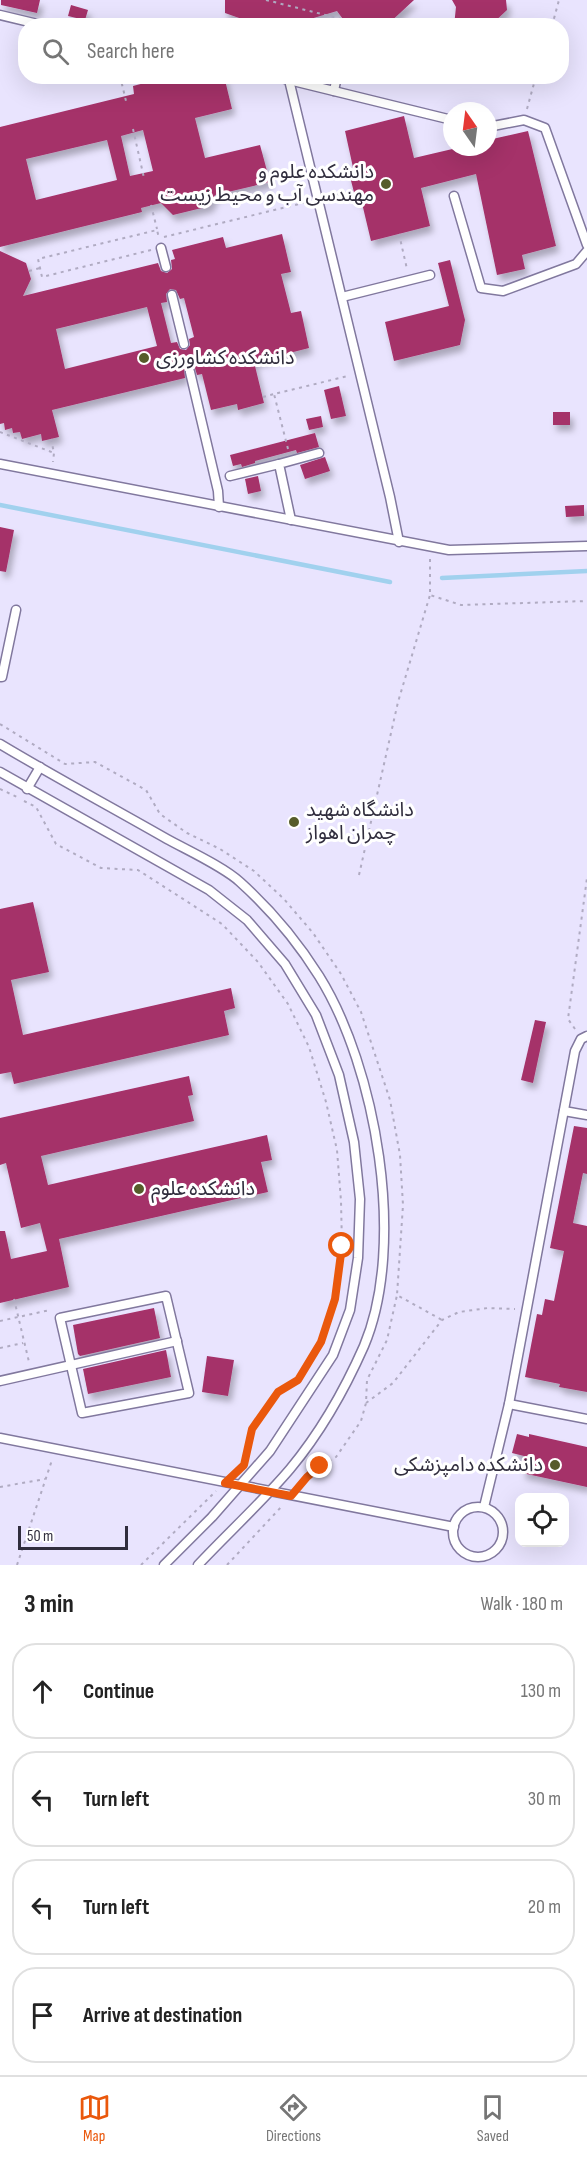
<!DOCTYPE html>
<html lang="en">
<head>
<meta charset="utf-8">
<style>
	:root { --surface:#fff; --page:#f6f6f6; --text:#222; --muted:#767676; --line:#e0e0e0; --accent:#ea580c }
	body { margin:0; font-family:"Sofia Sans Condensed","Noto Sans Arabic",sans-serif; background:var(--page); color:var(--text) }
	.controls { position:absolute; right:18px; bottom:18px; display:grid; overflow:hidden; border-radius:12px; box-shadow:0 6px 24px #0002 }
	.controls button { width:54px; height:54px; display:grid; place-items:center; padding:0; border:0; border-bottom:2px solid var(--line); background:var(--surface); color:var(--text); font:30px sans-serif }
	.compass { position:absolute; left:443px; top:102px; width:54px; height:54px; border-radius:50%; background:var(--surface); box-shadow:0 6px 24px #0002; rotate:346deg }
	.scale { position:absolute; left:18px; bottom:15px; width:110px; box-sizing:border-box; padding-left:6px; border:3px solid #302d3d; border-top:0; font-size:16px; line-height:21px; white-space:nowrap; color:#302d3d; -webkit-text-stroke:4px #fff; paint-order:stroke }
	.stop { position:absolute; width:18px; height:18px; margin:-14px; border:4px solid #ea580c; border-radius:50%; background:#fff }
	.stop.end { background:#ea580c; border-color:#fff; box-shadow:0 2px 6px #0008 }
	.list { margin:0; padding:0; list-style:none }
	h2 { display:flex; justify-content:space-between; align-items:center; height:78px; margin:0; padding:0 24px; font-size:26px }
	h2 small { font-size:20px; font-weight:400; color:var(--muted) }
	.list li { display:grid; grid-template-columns:39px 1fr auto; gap:18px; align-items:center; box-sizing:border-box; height:96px; margin:0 12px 12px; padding:0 12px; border:2px solid var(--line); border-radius:24px }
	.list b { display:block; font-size:22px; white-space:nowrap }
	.list em { font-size:20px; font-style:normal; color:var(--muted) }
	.icon { flex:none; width:33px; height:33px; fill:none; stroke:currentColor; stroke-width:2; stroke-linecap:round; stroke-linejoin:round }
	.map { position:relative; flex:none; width:587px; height:1565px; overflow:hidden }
	.search { position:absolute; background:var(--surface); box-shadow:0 6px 24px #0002; left:18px; right:18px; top:18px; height:66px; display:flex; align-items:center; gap:15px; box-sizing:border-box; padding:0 21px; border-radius:24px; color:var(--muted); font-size:22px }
	.sheet { height:510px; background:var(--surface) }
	nav { display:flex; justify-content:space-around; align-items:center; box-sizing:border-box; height:84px; border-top:2px solid var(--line); background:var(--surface); font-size:16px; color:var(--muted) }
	nav a { display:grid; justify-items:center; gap:3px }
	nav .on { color:var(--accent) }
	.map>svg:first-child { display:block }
</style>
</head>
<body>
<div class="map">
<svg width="587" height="1565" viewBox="0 0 587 1565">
	<defs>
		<filter id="shadow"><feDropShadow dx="3.5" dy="6" stdDeviation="3" flood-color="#0004"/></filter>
	</defs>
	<rect width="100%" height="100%" fill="#e9e4fe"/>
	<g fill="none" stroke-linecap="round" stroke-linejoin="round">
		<g stroke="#a1d1ee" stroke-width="4.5">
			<polyline points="0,505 390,582"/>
			<polyline points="442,578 587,571"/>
		</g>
	</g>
	<g fill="#a53069" fill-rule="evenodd" filter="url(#shadow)">
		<polygon points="1,0 40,0 37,13 1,5"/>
		<polygon points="225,0 414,0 386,26 348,26 337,11 287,26 273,26 242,19 225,13"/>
		<polygon points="452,0 506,0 507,10 490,26 454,26 456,7"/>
		<polygon points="71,5 88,10 85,20 68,16"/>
		<path d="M157,76H185L186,81L205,76H224L232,109L195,118L205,158L260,145L270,182L215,195L210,206L173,215L161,203L141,208L142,212L0,247V127L134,94L133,86L152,81L151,78ZM143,130L153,171L130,176L121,136ZM107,140L117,180L36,200L26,159Z"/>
		<polygon points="404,116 414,158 461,147 488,147 488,140 528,131 556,246 522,255 525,269 497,275 476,174 421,188 430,226 371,241 361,199 356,200 349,173 354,172 345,131"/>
		<path d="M282,234L291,272L281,274L291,313L301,311L309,348L254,362L264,403L238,410L237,404L211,410L202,374L197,375L195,368L189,366L184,370L185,378L52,410L59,437L42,441L41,434L22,439L20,432L13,433L12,428L5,430L4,423L0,424V251L26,263L31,279L23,296L158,263L161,271L167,273L172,269L171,260L175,259L172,250L223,237L226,248ZM170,289L176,290L180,299L184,298L194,337L189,339L190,345L186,350L180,349L177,342L171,343L161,303L167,302L166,294ZM147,307L157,346L65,369L56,329Z"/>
		<polygon points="450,260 465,320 460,345 394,361 385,322 449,306 438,263"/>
		<polygon points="339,386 346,416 331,419 324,390"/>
		<rect x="553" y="412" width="17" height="13"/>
		<polygon points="321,416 323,427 309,430 306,419"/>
		<polygon points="315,433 319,447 297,453 296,450 255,461 255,463 242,467 241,464 233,466 230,455"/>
		<polygon points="325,457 330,471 305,479 300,465"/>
		<polygon points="258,476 261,491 248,494 245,479"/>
		<polygon points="584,505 584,516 566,517 565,506"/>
		<polygon points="0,527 14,530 6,572 0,571"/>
		<polygon points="33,902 49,972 11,980 23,1035 231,988 235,1008 224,1011 229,1035 14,1084 11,1072 0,1074 0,909"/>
		<polygon points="535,1020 546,1022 533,1083 521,1080"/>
		<polygon points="189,1076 193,1095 188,1096 194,1121 41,1156 48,1185 267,1135 272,1160 261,1162 268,1192 59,1239 69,1287 0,1303 0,1231 5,1231 11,1259 47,1251 40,1223 21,1228 6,1163 0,1165 0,1118"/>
		<polygon points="574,1126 587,1128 587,1174 583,1173 573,1223 587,1226 587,1392 559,1387 560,1384 525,1377 537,1314 542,1315 545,1299 554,1301 564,1251 550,1248"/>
		<polygon points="154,1308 160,1338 80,1356 78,1354 73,1325"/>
		<polygon points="166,1350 171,1377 88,1394 83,1369"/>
		<polygon points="207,1356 234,1360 228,1396 202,1392"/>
		<polygon points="517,1434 529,1437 529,1434 587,1447 587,1487 522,1473 524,1456 512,1453"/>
	</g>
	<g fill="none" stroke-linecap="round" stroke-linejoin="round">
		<g stroke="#81789e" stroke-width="11">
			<g id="lane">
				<polyline points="0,15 46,26"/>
				<polyline points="272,76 289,80 390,497 399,542"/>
				<polyline points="289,80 452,120"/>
				<polyline points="334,91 337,76"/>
				<polyline points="488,127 524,120 545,128 587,245"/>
				<polyline points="454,196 481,288 503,291 576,264 587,251"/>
				<polyline points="161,248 166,267"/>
				<polyline points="172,295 184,344"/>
				<polyline points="342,297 430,275"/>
				<polyline points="190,372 218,491 219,507"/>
				<polyline points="0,464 449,550 587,546"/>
				<polyline points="230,476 279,464"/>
				<polyline points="291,520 279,464 319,453"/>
				<polyline points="0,677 2,677 16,610"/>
				<path d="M0,744C55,777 111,807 167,839C187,850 224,867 240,882C270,909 297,941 319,976C376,1067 407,1244 364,1346C345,1389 320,1433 290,1469C262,1502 228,1533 198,1565"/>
				<polyline points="0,772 209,890 247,920 285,964 316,1015 339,1075 354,1142 360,1199 358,1258 350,1310 333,1355 270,1451 212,1517 164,1565"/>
				<polyline points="27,789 40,767"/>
				<polyline points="564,1111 587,1115"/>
				<polygon points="166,1296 189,1393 82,1413 60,1318"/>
				<polyline points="0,1381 177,1341"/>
				<polyline points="509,1404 587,1419"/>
				<polyline points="0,1438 454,1527"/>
				<polyline points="484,1507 509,1404 575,1051 581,1039 587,1036"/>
				<circle cx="478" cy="1532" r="25"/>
			</g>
		</g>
		<g stroke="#b0abc2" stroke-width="2" stroke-dasharray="3 4.5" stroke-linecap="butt">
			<polyline points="266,0 369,26"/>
			<polyline points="552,26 559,0"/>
			<polyline points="120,76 126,101"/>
			<polyline points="527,109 536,76"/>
			<polyline points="133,129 144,178"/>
			<polyline points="328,197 354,190"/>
			<polyline points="151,205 157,229"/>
			<polyline points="399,234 407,269"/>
			<polyline points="164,237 307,202"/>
			<polyline points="151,250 42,277 38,259 157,230 159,238"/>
			<polyline points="29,271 40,268"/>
			<polyline points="263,397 274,394"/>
			<polyline points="0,432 54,453"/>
			<polyline points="51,439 54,453 53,462"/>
			<polyline points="288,449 274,394 348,376"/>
			<polyline points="430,559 430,595 461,605 587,601"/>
			<polyline points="0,724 65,764 95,762 146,790 160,814 187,833 220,849 254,871 284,899 313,933 341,974 361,1012 390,1100 400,1155 403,1205 397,1295"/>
			<polyline points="0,789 19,798"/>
			<polyline points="24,801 36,807 56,844 101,868 138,870 222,924 258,962 288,1004 309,1047 326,1102 337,1150 341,1201 342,1246 335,1299 321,1342 298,1380 278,1392 252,1429 245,1462"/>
			<polyline points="359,875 398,702 430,595"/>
			<polyline points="575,1029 568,1019 587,878"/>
			<polyline points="14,1299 29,1362"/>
			<polyline points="0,1321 50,1310"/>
			<polyline points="0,1348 23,1343"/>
			<polyline points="366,1403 393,1383 442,1320 459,1312 488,1308 515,1309"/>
			<polyline points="300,1485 320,1466 336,1457 361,1421 366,1403 367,1380 387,1340 397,1295 442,1320"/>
			<polyline points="0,1487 45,1479"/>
			<polyline points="17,1565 52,1460"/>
			<polyline points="141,1565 216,1491"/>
			<polyline points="227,1565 283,1505"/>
		</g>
		<use href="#lane" stroke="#fff" stroke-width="8"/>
	</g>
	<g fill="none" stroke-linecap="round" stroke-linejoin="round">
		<polyline stroke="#ea580c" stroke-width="8" points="320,1466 307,1477 291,1496 225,1483 244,1465 252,1429 278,1392 298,1380 321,1342 335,1299 342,1246"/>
	</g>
	<g fill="#565c2a" stroke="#fff" stroke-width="2">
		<circle cx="386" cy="184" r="6"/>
		<circle cx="144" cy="358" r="6"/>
		<circle cx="294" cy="822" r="6"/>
		<circle cx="139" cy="1189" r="6"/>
		<circle cx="555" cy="1465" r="6"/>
	</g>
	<g text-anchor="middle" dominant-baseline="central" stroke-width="6" stroke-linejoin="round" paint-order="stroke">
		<g font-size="20" fill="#302d3d" stroke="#fff" text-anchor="start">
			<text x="374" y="172" text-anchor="end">دانشکده علوم و<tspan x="374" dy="23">مهندسی آب و محیط زیست</tspan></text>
			<text x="156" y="358">دانشکده کشاورزی</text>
			<text x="306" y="810">دانشگاه شهید<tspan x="306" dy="23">چمران اهواز</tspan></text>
			<text x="151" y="1189">دانشکده علوم</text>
			<text x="543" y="1465" text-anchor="end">دانشکده دامپزشکی</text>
		</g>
	</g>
</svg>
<div class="controls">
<button><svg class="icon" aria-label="locate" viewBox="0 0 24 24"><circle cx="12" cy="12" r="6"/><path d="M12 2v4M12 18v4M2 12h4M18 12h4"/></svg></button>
</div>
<svg class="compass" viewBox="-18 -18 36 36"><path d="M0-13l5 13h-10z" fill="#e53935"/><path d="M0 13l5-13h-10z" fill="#767676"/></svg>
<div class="scale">50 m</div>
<div class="stop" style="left:342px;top:1246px"></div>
<div class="stop end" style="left:320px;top:1466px"></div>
<div class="search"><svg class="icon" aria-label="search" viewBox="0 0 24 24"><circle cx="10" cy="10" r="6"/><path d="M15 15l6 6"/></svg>Search here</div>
</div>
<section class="sheet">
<h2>3 min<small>Walk · 180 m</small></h2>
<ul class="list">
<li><svg class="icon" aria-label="ahead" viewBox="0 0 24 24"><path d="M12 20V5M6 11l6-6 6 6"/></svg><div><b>Continue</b></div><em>130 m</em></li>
<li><svg class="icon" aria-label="left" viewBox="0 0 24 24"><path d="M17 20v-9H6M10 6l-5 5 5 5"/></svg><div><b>Turn left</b></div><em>30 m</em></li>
<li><svg class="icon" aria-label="left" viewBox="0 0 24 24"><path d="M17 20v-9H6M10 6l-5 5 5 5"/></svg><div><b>Turn left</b></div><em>20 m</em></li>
<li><svg class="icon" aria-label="arrive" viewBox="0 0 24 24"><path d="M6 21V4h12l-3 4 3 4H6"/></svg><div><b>Arrive at destination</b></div></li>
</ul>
</section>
<nav>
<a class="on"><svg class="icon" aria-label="map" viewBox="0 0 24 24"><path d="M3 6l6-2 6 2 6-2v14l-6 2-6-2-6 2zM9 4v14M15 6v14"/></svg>Map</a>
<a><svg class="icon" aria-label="directions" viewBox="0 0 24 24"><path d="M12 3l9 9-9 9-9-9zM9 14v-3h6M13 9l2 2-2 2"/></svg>Directions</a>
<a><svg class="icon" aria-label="saved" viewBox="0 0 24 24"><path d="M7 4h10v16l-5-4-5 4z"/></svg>Saved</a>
</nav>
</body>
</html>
